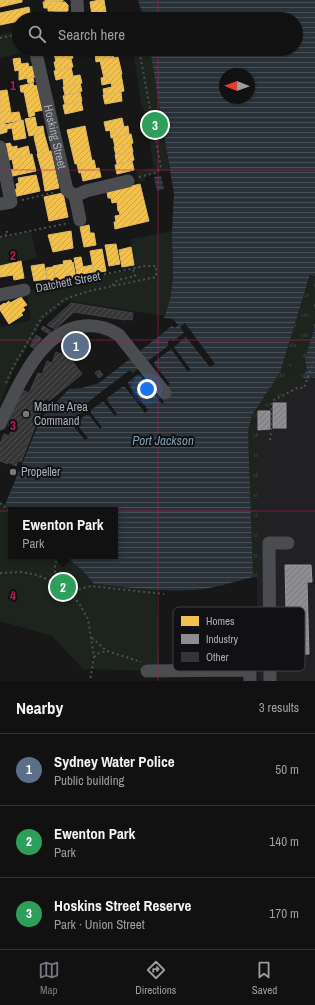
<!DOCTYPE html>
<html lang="en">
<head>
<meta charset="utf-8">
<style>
	:root { --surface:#111; --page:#1a1a1a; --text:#f1f3f6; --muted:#9c9d9f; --line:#303131; --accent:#757880 }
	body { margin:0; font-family:"Archivo Narrow",sans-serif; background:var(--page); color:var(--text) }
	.compass { position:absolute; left:219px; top:68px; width:36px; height:36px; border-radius:50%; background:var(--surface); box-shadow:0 1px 3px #0004; rotate:271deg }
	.you { position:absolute; left:147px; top:389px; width:14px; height:14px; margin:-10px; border:3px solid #fff; border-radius:50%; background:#1a73e8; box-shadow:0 0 0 6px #1a73e833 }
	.badge { display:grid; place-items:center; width:26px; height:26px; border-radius:50%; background:var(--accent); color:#fff; font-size:13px; font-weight:700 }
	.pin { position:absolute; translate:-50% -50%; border:2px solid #fff; box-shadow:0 1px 4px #0006 }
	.popup { position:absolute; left:8px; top:507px; width:110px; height:52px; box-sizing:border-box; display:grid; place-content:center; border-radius:0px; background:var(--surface); filter:drop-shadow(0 1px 3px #0005); font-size:13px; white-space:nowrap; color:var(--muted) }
	.popup b { font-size:15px; color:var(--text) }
	.popup::after { content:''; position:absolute; left:50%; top:100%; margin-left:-8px; border:8px solid transparent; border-top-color:var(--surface) }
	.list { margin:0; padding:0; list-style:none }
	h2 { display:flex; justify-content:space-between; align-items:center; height:52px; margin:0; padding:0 16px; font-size:17px }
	h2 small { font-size:13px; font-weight:400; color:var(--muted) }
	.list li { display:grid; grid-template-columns:26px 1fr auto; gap:12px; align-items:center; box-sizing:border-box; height:72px; padding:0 16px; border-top:1px solid var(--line) }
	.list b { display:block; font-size:15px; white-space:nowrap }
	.list p { margin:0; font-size:13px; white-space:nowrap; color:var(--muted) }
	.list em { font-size:13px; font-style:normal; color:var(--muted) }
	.icon { flex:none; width:22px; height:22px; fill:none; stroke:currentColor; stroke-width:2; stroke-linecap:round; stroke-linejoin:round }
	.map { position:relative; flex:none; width:315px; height:681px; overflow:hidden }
	.search { position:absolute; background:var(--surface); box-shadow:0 1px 3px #0004; left:12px; right:12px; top:12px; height:44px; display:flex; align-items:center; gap:10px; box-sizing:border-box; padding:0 14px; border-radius:22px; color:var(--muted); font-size:15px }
	.sheet { height:268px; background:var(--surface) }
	nav { display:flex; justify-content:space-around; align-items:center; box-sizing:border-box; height:56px; border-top:1px solid var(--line); background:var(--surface); font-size:11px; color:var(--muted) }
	nav a { display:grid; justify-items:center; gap:2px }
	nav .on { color:var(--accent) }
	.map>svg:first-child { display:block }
</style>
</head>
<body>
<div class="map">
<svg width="315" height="681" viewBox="0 0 315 681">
	<defs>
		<pattern id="grass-tufts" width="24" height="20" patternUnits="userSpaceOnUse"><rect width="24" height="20" fill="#1d241e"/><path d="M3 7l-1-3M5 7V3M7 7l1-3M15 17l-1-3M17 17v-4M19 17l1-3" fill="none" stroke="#3b413d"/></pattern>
		<pattern id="water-rules" width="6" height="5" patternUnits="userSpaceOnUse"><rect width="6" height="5" fill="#2a3239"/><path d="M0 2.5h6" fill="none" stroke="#464d54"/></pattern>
		<pattern id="homes-hatch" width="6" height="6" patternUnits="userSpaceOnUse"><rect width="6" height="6" fill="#f2c14e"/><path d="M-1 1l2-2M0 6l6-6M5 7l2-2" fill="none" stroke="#cca549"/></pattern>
		<pattern id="industry-hatch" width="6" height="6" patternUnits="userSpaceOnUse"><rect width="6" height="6" fill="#8d8d92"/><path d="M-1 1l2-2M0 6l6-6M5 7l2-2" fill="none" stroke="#76777b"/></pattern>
		<pattern id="building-hatch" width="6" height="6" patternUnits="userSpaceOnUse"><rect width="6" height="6" fill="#353536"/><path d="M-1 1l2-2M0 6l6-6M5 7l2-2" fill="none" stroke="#4f5051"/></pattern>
	</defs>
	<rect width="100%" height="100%" fill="#171717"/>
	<polygon fill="#212123" points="315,276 315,326 305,359 310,377 315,378 315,681 258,681 257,577 253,577 248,431"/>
	<polygon fill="url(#grass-tufts)" points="311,275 315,276 315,326 305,359 307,370 301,385 297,385 297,369 294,360 283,383 281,395 272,400 269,405 270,411 258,411 257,577 253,577 248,431 252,415 280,372"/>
	<g fill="#1d241e">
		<polygon points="19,30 19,49 30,49 31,51 0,58 0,34"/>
		<polygon points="133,49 150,49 166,140 169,170 145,175 145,181 139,182 136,172 154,168 144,110 139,101 141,101"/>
		<polygon points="31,231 37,258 0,266 0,238"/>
		<polygon points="172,231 173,280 170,299 164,316 67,301 43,320 14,369 0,404 0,327 31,320 27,291 133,269 131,239"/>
		<polygon points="294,360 295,360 297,369 297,385 281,395 283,383"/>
		<polygon points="0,501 12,510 11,556 65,556 83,571 94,584 156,589 159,671 83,669 52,636 0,621"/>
	</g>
	<g fill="url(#water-rules)" fill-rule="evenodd">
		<path d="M138,0H315V276L310,275L280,372L252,415L248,431L253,577C233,582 213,589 193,590C160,592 127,587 94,584L83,571L65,556H115V510H12L5,505L41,418L69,389L82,388L99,383L172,326L175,328L178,325L173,319L164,318L170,299L173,280L172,231L174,194L150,49H296V19H144ZM225,74H249V98H225Z"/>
		<polygon points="161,176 164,189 157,191 154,177"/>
		<polygon points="315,326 315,378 310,377 309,379 303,378 307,370 305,359"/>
	</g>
	<g fill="#171717">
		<polygon points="185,323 215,364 210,367 186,337 174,347 191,370 188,372 171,349 154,362 154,364 170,384 167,386 148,361 168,346 168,341 171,338 173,341 184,333 180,327"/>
		<polygon points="138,369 164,402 162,404 139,375 137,375 128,382 128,384 148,410 145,413 125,387 122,387 107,398 107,400 117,414 115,416 104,402 102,402 91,410 91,413 102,427 100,429 89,415 86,415 77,422 77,425 88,438 85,440 70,422 90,406 87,403 101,392 130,370 133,373"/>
	</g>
	<g fill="url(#homes-hatch)" stroke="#dcbb6e">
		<polygon points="0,0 22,0 22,2 0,7"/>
		<polygon points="45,0 63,0 63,1 45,2"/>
		<polygon points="99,0 104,0 106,12 92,15 90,2"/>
		<polygon points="43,2 65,2 68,5 68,11 48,11 48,8 44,8"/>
		<polygon points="29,7 31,19 19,19 19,21 0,25 0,13"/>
		<polygon points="54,12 67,12 69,19 49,19 51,19 51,16 53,15"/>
		<polygon points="71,49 73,58 56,62 54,53"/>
		<polygon points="92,49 110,49 110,50 93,54"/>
		<polygon points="112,50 114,58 96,62 95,53"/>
		<polygon points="118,57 122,74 104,78 100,61"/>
		<polygon points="20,58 21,64 28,63 29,67 33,66 35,77 33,77 34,82 28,83 27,78 19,80 19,70 15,71 13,59"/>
		<polygon points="71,59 73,67 56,71 54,62"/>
		<polygon points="71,67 73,76 56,80 54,71"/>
		<polygon points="121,74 124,91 104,95 103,89 112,87 111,83 102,85 101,78"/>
		<polygon points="80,75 82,83 64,87 63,78"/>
		<polygon points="33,83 34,86 38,85 43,110 34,112 35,115 29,117 24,92 21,92 20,86"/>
		<polygon points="80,83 82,91 65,95 63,87"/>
		<polygon points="7,90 11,113 19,112 21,120 0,124 0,91"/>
		<polygon points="80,92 82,101 65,104 63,96"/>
		<polygon points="121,92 122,101 105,104 103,95"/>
		<polygon points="81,101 83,110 65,114 63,105"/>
		<polygon points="35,117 37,127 43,126 44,133 29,136 25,119"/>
		<polygon points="122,118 124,127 106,131 104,122"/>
		<polygon points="23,120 26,138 14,140 12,128 7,129 7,132 0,134 0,124 5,123 5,125"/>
		<polygon points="85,126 92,161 75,164 67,130"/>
		<polygon points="128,126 129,134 111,138 110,130"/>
		<polygon points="44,133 49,151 38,154 34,137 35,135"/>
		<polygon points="131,134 133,143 115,147 113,138"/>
		<polygon points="10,143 12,147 17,146 17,149 28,146 30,155 5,161 1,145"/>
		<polygon points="131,143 133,152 116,155 114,147"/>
		<polygon points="51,151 55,169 42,172 37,154"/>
		<polygon points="132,151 134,160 117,164 115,155"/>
		<polygon points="32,154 36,171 8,177 7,171 14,169 12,159"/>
		<polygon points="94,160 96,169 79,173 77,164"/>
		<polygon points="132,161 134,170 117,174 115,165"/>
		<polygon points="99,168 101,177 83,181 81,172"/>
		<polygon points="55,169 59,188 45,191 42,172"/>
		<polygon points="36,175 40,191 13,197 12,190 17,189 16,184 19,183 18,178"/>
		<polygon points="140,184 149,221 115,229 114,222 116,222 115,216 120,215 119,211 118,211 117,202 112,203 111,198 108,198 107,192"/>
		<polygon points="63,193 68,217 49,221 44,197"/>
		<polygon points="89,225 90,233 94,233 96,245 84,247 80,227"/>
		<polygon points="71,231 73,248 53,252 48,235"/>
		<polygon points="116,244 120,264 109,266 105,245"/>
		<polygon points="131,247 134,265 122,267 119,250"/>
		<polygon points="102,249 106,271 94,273 90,251"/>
		<polygon points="81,257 83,267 92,265 93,272 77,275 74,258"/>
		<polygon points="71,260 72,263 73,262 76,277 67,279 63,261"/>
		<polygon points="21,261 24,278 14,280 13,275 0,277 0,266"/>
		<polygon points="44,264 47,279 34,281 31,266"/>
		<polygon points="64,264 67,278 56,281 53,266"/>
		<polygon points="53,267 55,280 48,281 46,268"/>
		<polygon points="21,297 27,305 23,307 25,310 21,313 23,315 9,324 0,310 0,306 4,303 5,304 9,301 10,303"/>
	</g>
	<g fill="url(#industry-hatch)" stroke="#95979d">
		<rect x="273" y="403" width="13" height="25"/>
		<polygon points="258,411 270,411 270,429 258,430"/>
		<polygon points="285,565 311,565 312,582 307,582 309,654 287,655"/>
	</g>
	<g fill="url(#building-hatch)" stroke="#3f4043">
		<polygon points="71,303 133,313 132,320 125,319 125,320 74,312 55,329 47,325"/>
		<polygon points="43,326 51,331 49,334 41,329"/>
		<polygon points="36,335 41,338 35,349 30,346"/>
		<polygon points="56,352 71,358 73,354 80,357 73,362 82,374 49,401 47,398 41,403 44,404 21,462 18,460 16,466 8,462 8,464 0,461 0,444 4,434 9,436 13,427 8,425 22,390 29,393 38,373 42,374 47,361 52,363"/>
		<polygon points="99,370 103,375 99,378 95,373"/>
	</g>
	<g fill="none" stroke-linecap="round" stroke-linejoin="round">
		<g stroke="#4d4e52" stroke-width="2" stroke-dasharray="2 3" stroke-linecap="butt">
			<polyline points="0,38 19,34"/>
			<polyline points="139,177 155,173 161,168 139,49"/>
			<polyline points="22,200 56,192"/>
			<polyline points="6,236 5,232 7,232 7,229"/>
			<polyline points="0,237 69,223"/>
			<polyline points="112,285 118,280 135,276 133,269"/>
			<polyline points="6,383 12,369 42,317 65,299 89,291 156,277 156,266 145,266 35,288"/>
			<polyline points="270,440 271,430 272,403 274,400 297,388 304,388 315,358"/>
			<polyline points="0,503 11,512"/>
			<polyline points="58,556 55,565 55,575 63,586 71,590 77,590 91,586 164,594"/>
			<polyline points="0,573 22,572 37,575 63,586 79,603 88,619 94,657 90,681"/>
			<polyline points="92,638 107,651 141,662"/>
			<polyline points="94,657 99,653 107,651"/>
		</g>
		<g stroke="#4b4c50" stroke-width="13">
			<polyline points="77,0 78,19"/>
			<path id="s1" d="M35,49L67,190L75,196L80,220"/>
			<polyline points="0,147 11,202 0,204"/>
			<polyline points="75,196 86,191 128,181"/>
			<polyline points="0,295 24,290"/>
			<path d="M0,424C16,390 40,329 84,326C97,325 107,327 119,335L165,393"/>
			<polyline points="147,671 250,670 250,681"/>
			<polyline points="270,681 269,543 288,543"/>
		</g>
	</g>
	<path fill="none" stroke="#c2185b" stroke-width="1" stroke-opacity="0.55" d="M158,0V19M158,49V681M0,170H315M0,340H315M0,511H315"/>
	<g fill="#757880" stroke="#111113" stroke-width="1.5">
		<circle cx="26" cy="414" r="4"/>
		<circle cx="13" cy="472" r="4"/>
	</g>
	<g text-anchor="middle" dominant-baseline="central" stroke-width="4" stroke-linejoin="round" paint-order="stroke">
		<g font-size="12" fill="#a8adb8" stroke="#111113">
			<text stroke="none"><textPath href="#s1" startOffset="90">Hosking Street</textPath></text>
			<text transform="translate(68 282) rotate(-11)">Datchett Street</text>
		</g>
		<g font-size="12" fill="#a8adb8" stroke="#111113" text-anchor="start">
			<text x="34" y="407">Marine Area<tspan x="34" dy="14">Command</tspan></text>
			<text x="21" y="472">Propeller</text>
		</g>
		<g font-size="13" font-style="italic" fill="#7f9bb3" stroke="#111113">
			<text x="163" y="440">Port Jackson</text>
		</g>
	</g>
	<rect x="173" y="607" width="132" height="64" rx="6" fill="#111113" stroke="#3e4045" stroke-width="1"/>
	<rect x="181" y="616" width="18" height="10" fill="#f2c14e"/>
	<rect x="181" y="634" width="18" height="10" fill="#8d8d92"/>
	<rect x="181" y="652" width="18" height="10" fill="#353536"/>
	<g font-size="11" fill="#a8adb8">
		<text x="206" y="625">Homes</text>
		<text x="206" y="643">Industry</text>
		<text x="206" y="661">Other</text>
	</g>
	<g font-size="13" text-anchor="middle" font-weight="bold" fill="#c2185b" stroke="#111113" stroke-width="4" stroke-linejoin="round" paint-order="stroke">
		<text x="13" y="90">1</text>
		<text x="13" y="260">2</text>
		<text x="13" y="430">3</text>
		<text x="13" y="600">4</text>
	</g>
</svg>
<svg class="compass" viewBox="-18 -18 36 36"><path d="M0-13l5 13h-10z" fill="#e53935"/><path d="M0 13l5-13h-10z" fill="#9c9d9f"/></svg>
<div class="you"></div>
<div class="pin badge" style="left:76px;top:346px;background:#5c6f8a">1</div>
<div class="pin badge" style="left:63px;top:587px;background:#2e9e5b">2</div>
<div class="popup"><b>Ewenton Park</b>Park</div>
<div class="pin badge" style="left:155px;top:125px;background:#2e9e5b">3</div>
<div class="search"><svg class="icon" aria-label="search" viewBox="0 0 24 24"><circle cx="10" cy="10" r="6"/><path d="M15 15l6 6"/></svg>Search here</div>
</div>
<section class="sheet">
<h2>Nearby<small>3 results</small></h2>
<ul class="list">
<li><span class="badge" style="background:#5c6f8a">1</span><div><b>Sydney Water Police</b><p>Public building</p></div><em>50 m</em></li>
<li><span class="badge" style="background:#2e9e5b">2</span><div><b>Ewenton Park</b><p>Park</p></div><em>140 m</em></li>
<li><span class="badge" style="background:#2e9e5b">3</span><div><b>Hoskins Street Reserve</b><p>Park · Union Street</p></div><em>170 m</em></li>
</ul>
</section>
<nav>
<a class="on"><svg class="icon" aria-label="map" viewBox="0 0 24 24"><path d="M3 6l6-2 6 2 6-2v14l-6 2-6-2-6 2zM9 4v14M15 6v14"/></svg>Map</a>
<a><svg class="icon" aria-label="directions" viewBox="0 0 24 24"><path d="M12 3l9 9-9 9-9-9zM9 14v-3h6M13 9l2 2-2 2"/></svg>Directions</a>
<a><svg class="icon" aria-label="saved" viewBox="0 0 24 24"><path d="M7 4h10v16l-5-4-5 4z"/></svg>Saved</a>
</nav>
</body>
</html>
